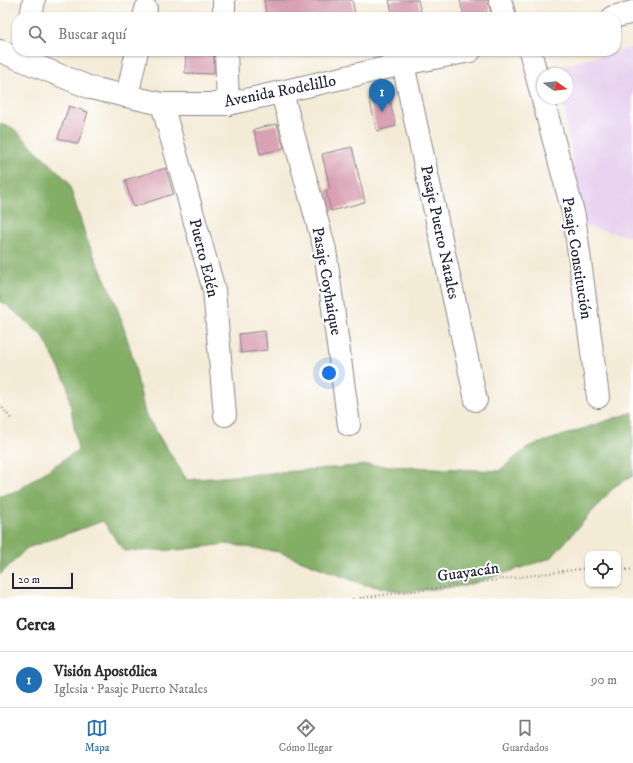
<!DOCTYPE html>
<html lang="es">
<head>
<meta charset="utf-8">
<style>
	:root { --surface:#fff; --page:#f7f7f7; --text:#2b2b33; --muted:#7c7c81; --line:#e1e1e2; --accent:#1f6fb2 }
	body { margin:0; font-family:"IM FELL DW Pica",serif; background:var(--page); color:var(--text) }
	.controls { position:absolute; right:12px; bottom:12px; display:grid; overflow:hidden; border-radius:8px; box-shadow:0 1px 3px #0004 }
	.controls button { width:36px; height:36px; display:grid; place-items:center; padding:0; border:0; border-bottom:1px solid var(--line); background:var(--surface); color:var(--text); font:20px sans-serif }
	.compass { position:absolute; left:537px; top:68px; width:36px; height:36px; border-radius:50%; background:var(--surface); box-shadow:0 1px 3px #0004; rotate:105deg }
	.scale { position:absolute; left:12px; bottom:10px; width:61px; box-sizing:border-box; padding-left:4px; border:2px solid #22223b; border-top:0; font-size:11px; line-height:14px; white-space:nowrap; color:#22223b; -webkit-text-stroke:3px #fff; paint-order:stroke }
	.you { position:absolute; left:329px; top:373px; width:14px; height:14px; margin:-10px; border:3px solid #fff; border-radius:50%; background:#1a73e8; box-shadow:0 0 0 6px #1a73e833 }
	.badge { display:grid; place-items:center; width:26px; height:26px; border-radius:50%; background:var(--accent); color:#fff; font-size:13px; font-weight:700 }
	.pin { position:absolute; translate:-50% -33px; filter:drop-shadow(0 1px 2px #0008) }
	.pin::after { content:''; position:absolute; top:21px; width:14px; height:12px; background:inherit; clip-path:polygon(0 0,100% 0,50% 100%) }
	.list { margin:0; padding:0; list-style:none }
	h2 { display:flex; justify-content:space-between; align-items:center; height:52px; margin:0; padding:0 16px; font-size:17px }
	h2 small { font-size:13px; font-weight:400; color:var(--muted) }
	.list li { display:grid; grid-template-columns:26px 1fr auto; gap:12px; align-items:center; box-sizing:border-box; height:56px; padding:0 16px; border-top:1px solid var(--line) }
	.list b { display:block; font-size:15px; white-space:nowrap }
	.list p { margin:0; font-size:13px; white-space:nowrap; color:var(--muted) }
	.list em { font-size:13px; font-style:normal; color:var(--muted) }
	.icon { flex:none; width:22px; height:22px; fill:none; stroke:currentColor; stroke-width:2; stroke-linecap:round; stroke-linejoin:round }
	.map { position:relative; flex:none; width:633px; height:599px; overflow:hidden }
	.search { position:absolute; background:var(--surface); box-shadow:0 1px 3px #0004; left:12px; right:12px; top:12px; height:44px; display:flex; align-items:center; gap:10px; box-sizing:border-box; padding:0 14px; border-radius:16px; color:var(--muted); font-size:15px }
	.sheet { height:108px; background:var(--surface) }
	nav { display:flex; justify-content:space-around; align-items:center; box-sizing:border-box; height:56px; border-top:1px solid var(--line); background:var(--surface); font-size:11px; color:var(--muted) }
	nav a { display:grid; justify-items:center; gap:2px }
	nav .on { color:var(--accent) }
	.map>svg:first-child { display:block }
</style>
</head>
<body>
<div class="map">
<svg width="633" height="599" viewBox="0 0 633 599">
	<rect width="100%" height="100%" fill="#fff"/>
	<filter id="ink" filterUnits="userSpaceOnUse"><feTurbulence type="fractalNoise" baseFrequency=".025" numOctaves="2"/><feDisplacementMap in="SourceGraphic" scale="8" xChannelSelector="R" yChannelSelector="G"/><feConvolveMatrix kernelMatrix="1 2 1 2 8 2 1 2 1" color-interpolation-filters="sRGB"/></filter>
	<filter id="wash" filterUnits="userSpaceOnUse"><feTurbulence type="fractalNoise" baseFrequency=".012" numOctaves="4" result="noise"/><feDisplacementMap in="SourceGraphic" scale="16" xChannelSelector="R" yChannelSelector="G"/><feGaussianBlur stdDeviation="0.9" result="paint"/><feColorMatrix in="noise" values="0 0 0 0 0 0 0 0 0 0 0 0 0 0 0 0 0 1.4 0 .05"/><feComposite in="paint" operator="in"/></filter>
	<g filter="url(#wash)">
		<rect width="100%" height="100%" fill="#f4ebd7"/>
		<polygon fill="#e7d2ef" points="633,47 633,237 583,226 562,98 567,98 567,74 558,74 557,67"/>
		<polygon fill="#83ae66" stroke="#526850" points="0,124 13,128 68,181 87,240 115,301 132,354 145,414 187,480 368,465 499,471 528,447 633,412 633,476 615,486 551,558 465,586 404,592 362,584 279,552 227,544 178,550 124,551 103,521 27,548 0,575 0,496 17,491 78,450 67,384 43,336 7,305 0,302"/>
		<g id="blocks">
			<g fill="#d9a1b4">
				<polygon points="264,0 352,0 356,17 267,17"/>
				<polygon points="389,0 418,0 422,17 393,17"/>
				<polygon points="460,0 488,0 491,13 464,17"/>
				<polygon points="186,51 214,51 214,74 185,73"/>
				<polygon points="388,94 396,126 377,131 369,98"/>
				<polygon points="69,106 88,112 78,144 58,138"/>
				<polygon points="277,124 284,148 260,154 254,129"/>
				<polygon points="352,147 365,202 331,211 326,190 330,189 322,154"/>
				<polygon points="166,168 173,194 133,207 125,180"/>
				<polygon points="265,331 267,350 241,353 239,334"/>
			</g>
		</g>
	</g>
	<g filter="url(#ink)">
		<use href="#blocks" fill-opacity="0" stroke="#8b8689" stroke-width="1"/>
		<g fill="none" stroke-linecap="round" stroke-linejoin="round">
			<g stroke="#8b8689" stroke-width="24">
				<g id="minor">
					<polyline points="224,0 224,17"/>
					<polyline points="500,0 505,17"/>
					<polyline points="31,17 34,0"/>
					<polyline points="144,17 146,9"/>
					<polyline points="613,17 633,12"/>
					<polyline points="0,51 91,88 162,104 228,104 403,64 470,51"/>
					<polyline points="226,51 228,104"/>
					<polyline points="530,51 574,216 598,397"/>
					<polyline points="403,64 476,400"/>
					<polyline points="282,93 325,250 349,425"/>
					<polyline points="127,96 137,51"/>
					<polyline points="162,104 214,290 225,415"/>
				</g>
			</g>
			<g stroke="#8b8689" stroke-width="2.5" stroke-dasharray="1 3" stroke-linecap="butt">
				<polyline points="0,405 12,420"/>
				<polyline points="618,569 633,570"/>
				<polyline points="352,599 588,568"/>
			</g>
			<use href="#minor" stroke="#fff" stroke-width="22"/>
		</g>
	</g>
	<g text-anchor="middle" dominant-baseline="central" stroke-width="4" stroke-linejoin="round" paint-order="stroke">
		<g font-size="16" fill="#22223b" stroke="#fff">
			<text transform="translate(280 91) rotate(-11)">Avenida Rodelillo</text>
			<text transform="translate(440 232) rotate(78)">Pasaje Puerto Natales</text>
			<text transform="translate(204 258) rotate(76)">Puerto Edén</text>
			<text transform="translate(577 258) rotate(81)">Pasaje Constitución</text>
			<text transform="translate(327 281) rotate(80)">Pasaje Coyhaique</text>
			<text transform="translate(468 572) rotate(-8)">Guayacán</text>
		</g>
	</g>
</svg>
<div class="controls">
<button><svg class="icon" aria-label="locate" viewBox="0 0 24 24"><circle cx="12" cy="12" r="6"/><path d="M12 2v4M12 18v4M2 12h4M18 12h4"/></svg></button>
</div>
<svg class="compass" viewBox="-18 -18 36 36"><path d="M0-13l5 13h-10z" fill="#e53935"/><path d="M0 13l5-13h-10z" fill="#7c7c81"/></svg>
<div class="scale">20 m</div>
<div class="you"></div>
<div class="pin badge" style="left:382px;top:112px">1</div>
<div class="search"><svg class="icon" aria-label="search" viewBox="0 0 24 24"><circle cx="10" cy="10" r="6"/><path d="M15 15l6 6"/></svg>Buscar aquí</div>
</div>
<section class="sheet">
<h2>Cerca<small></small></h2>
<ul class="list">
<li><span class="badge">1</span><div><b>Visión Apostólica</b><p>Iglesia · Pasaje Puerto Natales</p></div><em>90 m</em></li>
</ul>
</section>
<nav>
<a class="on"><svg class="icon" aria-label="map" viewBox="0 0 24 24"><path d="M3 6l6-2 6 2 6-2v14l-6 2-6-2-6 2zM9 4v14M15 6v14"/></svg>Mapa</a>
<a><svg class="icon" aria-label="directions" viewBox="0 0 24 24"><path d="M12 3l9 9-9 9-9-9zM9 14v-3h6M13 9l2 2-2 2"/></svg>Cómo llegar</a>
<a><svg class="icon" aria-label="saved" viewBox="0 0 24 24"><path d="M7 4h10v16l-5-4-5 4z"/></svg>Guardados</a>
</nav>
</body>
</html>
